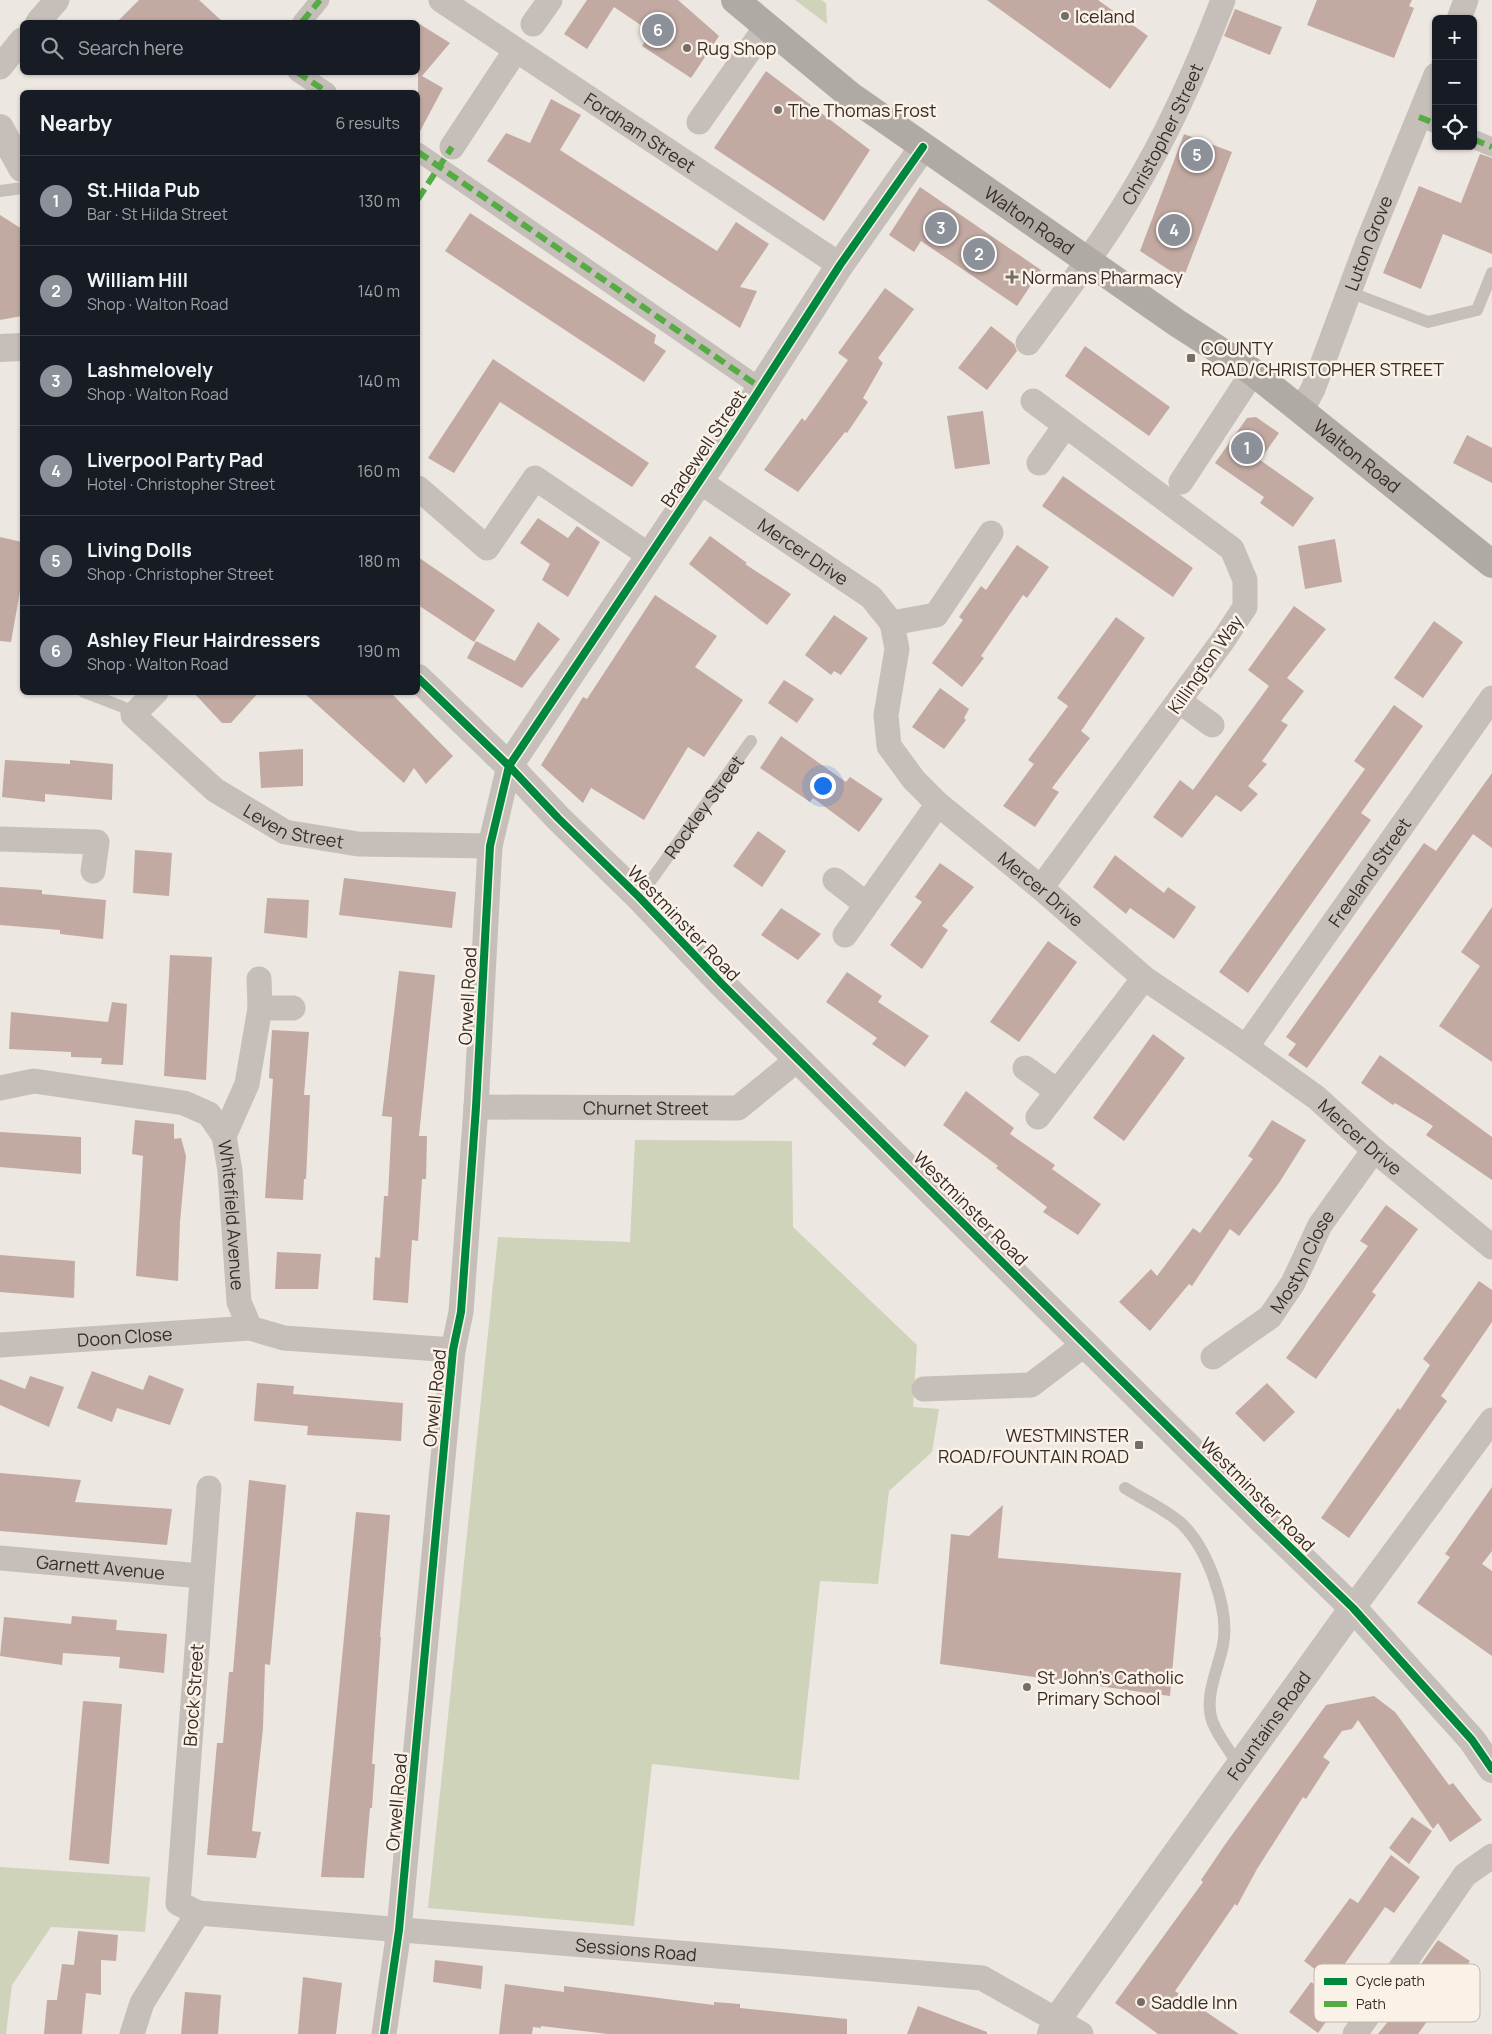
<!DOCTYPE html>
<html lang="en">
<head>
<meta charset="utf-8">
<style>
	:root { --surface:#171b24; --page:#242831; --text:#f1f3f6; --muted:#9ea1a6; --line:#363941; --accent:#8c9099 }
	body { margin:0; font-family:Manrope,sans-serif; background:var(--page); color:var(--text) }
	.controls { position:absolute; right:15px; top:15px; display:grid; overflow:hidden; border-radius:8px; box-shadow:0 1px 4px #0004 }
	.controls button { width:45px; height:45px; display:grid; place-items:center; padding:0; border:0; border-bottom:1px solid var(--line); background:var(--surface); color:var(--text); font:25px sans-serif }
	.you { position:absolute; left:822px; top:785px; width:18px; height:18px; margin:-12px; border:4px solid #fff; border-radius:50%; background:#1a73e8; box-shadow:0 0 0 8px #1a73e833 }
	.badge { display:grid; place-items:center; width:32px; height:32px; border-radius:50%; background:var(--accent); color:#fff; font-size:16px; font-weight:700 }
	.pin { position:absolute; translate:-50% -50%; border:2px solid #fff; box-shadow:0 1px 5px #0006 }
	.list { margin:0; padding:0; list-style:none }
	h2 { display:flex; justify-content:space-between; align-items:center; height:65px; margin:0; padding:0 20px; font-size:21px }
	h2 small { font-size:16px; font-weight:400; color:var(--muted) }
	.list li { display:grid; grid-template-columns:32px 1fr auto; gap:15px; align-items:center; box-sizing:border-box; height:90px; padding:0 20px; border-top:1px solid var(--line) }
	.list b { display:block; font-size:19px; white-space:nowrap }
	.list p { margin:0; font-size:16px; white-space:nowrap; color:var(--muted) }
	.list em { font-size:16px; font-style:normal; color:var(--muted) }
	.icon { flex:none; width:28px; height:28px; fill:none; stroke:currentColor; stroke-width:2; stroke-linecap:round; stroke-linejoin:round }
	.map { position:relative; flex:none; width:1492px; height:2034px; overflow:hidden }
	.search { position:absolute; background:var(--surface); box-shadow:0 1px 4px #0004; left:20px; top:20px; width:400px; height:55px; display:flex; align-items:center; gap:12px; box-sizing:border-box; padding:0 18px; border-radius:8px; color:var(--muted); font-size:19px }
	.panel { position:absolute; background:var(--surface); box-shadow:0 1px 4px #0004; left:20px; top:90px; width:400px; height:605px; border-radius:8px }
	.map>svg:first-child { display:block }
</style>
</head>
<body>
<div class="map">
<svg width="1492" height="2034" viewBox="0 0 1492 2034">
	<rect width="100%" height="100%" fill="#ede7e1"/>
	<g fill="#cfd3ba">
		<polygon points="795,0 821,0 826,3 827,24"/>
		<polygon points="635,1140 792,1141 793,1227 917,1345 913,1407 939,1409 932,1452 889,1491 878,1584 820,1581 799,1780 652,1764 634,1926 428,1908 498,1237 630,1242"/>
		<polygon points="0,1867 150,1877 145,1932 51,1927 12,1985 6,2034 0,2034"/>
	</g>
	<g fill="#c2aaa2">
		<polygon points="139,0 199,0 223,22 117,22"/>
		<polygon points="587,0 678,0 719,36 691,78 642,46 651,32 614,7 587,49 564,34"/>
		<polygon points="987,0 1098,0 1148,36 1110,89"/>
		<polygon points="1317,0 1412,0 1409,6 1414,8 1394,58 1307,25"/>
		<polygon points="1235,9 1282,27 1270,55 1224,36"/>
		<polygon points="418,23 450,43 422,76 443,88 418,135"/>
		<polygon points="766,71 870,150 824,221 714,148"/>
		<polygon points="551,99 581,115 560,150 717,251 736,222 769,244 740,287 757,291 740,328 487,161 506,133 530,143"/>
		<polygon points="1184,134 1232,152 1183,279 1140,251"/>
		<polygon points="1480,154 1492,158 1492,254 1443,234 1421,289 1383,273 1419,186 1461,203"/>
		<polygon points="920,187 1041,270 1017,306 921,241 914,252 889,235"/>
		<polygon points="470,213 656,335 654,343 666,351 644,382 445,251"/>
		<polygon points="0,215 22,229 22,316 0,320"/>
		<polygon points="885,288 914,309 878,358 883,363 863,398 868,402 847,433 845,432 798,492 764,470 802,418 805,421 848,360 838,353"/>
		<polygon points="991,326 1014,344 1017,351 987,390 958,368"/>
		<polygon points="1085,346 1170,407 1149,436 1065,376"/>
		<polygon points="493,359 649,463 632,487 500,402 454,473 428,458"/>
		<polygon points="983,411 990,464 955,469 947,416"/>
		<polygon points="1256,417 1279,433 1260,460 1314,498 1293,527 1260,503 1264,497 1215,463 1247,418"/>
		<polygon points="1467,435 1492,448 1492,483 1453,463"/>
		<polygon points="1063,476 1193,568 1173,597 1042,506"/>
		<polygon points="538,518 568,538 577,526 600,542 568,597 542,580 550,564 520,543"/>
		<polygon points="710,536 747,563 745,564 791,594 767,625 689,564"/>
		<polygon points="0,537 22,542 22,580 11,642 0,641"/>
		<polygon points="1335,539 1342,582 1305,589 1298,546"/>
		<polygon points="1017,545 1049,567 1027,598 1023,595 981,656 984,658 962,687 932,663 963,620 959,617 981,586 986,590"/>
		<polygon points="418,557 495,610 474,642 418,605"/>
		<polygon points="655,595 717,636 695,667 743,700 704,757 688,747 644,820 591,788 583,803 541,765 583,697 587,699"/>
		<polygon points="1294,606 1326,629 1287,678 1304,691 1281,721 1288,725 1262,761 1267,764 1248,786 1258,794 1241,812 1216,795 1182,838 1153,817 1180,780 1193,790 1269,686 1248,670"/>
		<polygon points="834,615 868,638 841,675 834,671 831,675 805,655"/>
		<polygon points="1116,617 1145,638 1081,731 1090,738 1052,788 1059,792 1035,827 1003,806 1034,764 1028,760 1068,706 1057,698"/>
		<polygon points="1434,621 1463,642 1423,698 1394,678"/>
		<polygon points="538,622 560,639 522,688 467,658 476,641 515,661"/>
		<polygon points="784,680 814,699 797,723 768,703"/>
		<polygon points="940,688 969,709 964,718 966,720 944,749 912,727"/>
		<polygon points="193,692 259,692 231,723 222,723"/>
		<polygon points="303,692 390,692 453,756 426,784 414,768 404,783"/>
		<polygon points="1394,705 1423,726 1361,813 1371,820 1248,993 1219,972 1365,769 1354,761"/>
		<polygon points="781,736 846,782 850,777 883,799 859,832 813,798 810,802 760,768"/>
		<polygon points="303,749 303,786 261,788 259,752"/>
		<polygon points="5,760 70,764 70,760 113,764 112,800 45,794 45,802 2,797"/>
		<polygon points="1492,773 1492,848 1473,834 1307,1068 1288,1055 1296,1044 1286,1037 1424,843 1436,851"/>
		<polygon points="758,831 786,851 762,887 733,866"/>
		<polygon points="135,850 172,853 169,896 133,893"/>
		<polygon points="1115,855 1164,893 1168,887 1196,907 1174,939 1130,908 1126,914 1093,887"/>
		<polygon points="940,863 974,887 942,926 948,930 922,969 890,945 922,902 915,897"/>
		<polygon points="344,878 456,892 452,928 339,915"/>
		<polygon points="0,887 42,890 42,894 106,900 103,939 60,934 60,930 0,925"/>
		<polygon points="267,898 309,900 307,938 264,933"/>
		<polygon points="1492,907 1492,1062 1439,1026 1480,966 1461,952"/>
		<polygon points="781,908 821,934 798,960 761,935"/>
		<polygon points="1048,941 1077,962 1019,1042 990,1022"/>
		<polygon points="170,955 212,957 206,1080 164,1076"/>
		<polygon points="399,971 435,975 419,1136 427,1136 426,1179 422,1179 418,1241 412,1240 408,1303 373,1300 375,1257 380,1258 384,1196 388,1196 392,1117 382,1116"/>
		<polygon points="847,972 882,996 878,1002 929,1036 905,1067 872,1044 877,1038 826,1002"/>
		<polygon points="112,1002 127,1004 123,1065 101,1064 102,1058 71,1057 71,1052 9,1049 11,1012 108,1022"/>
		<polygon points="272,1030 309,1032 304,1095 310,1095 306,1179 304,1179 303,1200 265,1198 273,1079 269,1078"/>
		<polygon points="1153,1034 1185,1058 1124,1141 1093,1118"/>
		<polygon points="1380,1055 1492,1137 1492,1180 1426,1135 1433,1126 1395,1103 1393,1105 1361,1083"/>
		<polygon points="966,1091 1014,1128 1010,1134 1055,1165 1052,1169 1101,1204 1078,1235 1043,1212 1047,1207 996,1168 998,1166 943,1125"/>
		<polygon points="135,1120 174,1124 174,1139 181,1138 186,1156 180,1222 178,1281 136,1276 143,1156 132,1154"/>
		<polygon points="1272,1120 1306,1140 1279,1183 1239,1236 1230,1229 1192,1286 1189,1284 1150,1331 1119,1302 1151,1269 1157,1276 1193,1228 1200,1233 1253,1159 1248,1156"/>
		<polygon points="0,1132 81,1137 81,1174 0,1167"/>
		<polygon points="1386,1205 1418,1229 1372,1292 1376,1295 1316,1379 1286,1358 1368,1246 1360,1241"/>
		<polygon points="277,1252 321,1254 318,1289 275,1289"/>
		<polygon points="0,1255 75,1261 74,1298 0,1292"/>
		<polygon points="1479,1281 1492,1290 1492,1322 1441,1396 1447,1401 1349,1538 1321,1518 1398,1408 1400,1410 1430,1365 1423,1359"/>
		<polygon points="92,1371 143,1390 149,1375 184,1389 170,1425 117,1408 112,1422 77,1408"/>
		<polygon points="30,1376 64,1387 49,1427 0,1405 0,1379 25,1389"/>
		<polygon points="257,1383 294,1386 293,1394 403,1403 401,1441 307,1435 308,1426 254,1421"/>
		<polygon points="1267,1383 1295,1412 1264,1442 1235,1413"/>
		<polygon points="0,1473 81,1480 75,1502 172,1509 167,1545 0,1531"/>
		<polygon points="249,1480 286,1485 270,1665 265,1664 263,1728 252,1831 261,1832 256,1858 207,1855 217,1743 223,1743 229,1672 233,1672"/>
		<polygon points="1492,1487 1492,1551 1482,1564 1492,1571 1492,1656 1417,1603 1450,1557 1445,1554"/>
		<polygon points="1003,1505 998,1558 1181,1573 1170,1696 940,1664 951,1534 969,1536"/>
		<polygon points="356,1512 390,1515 380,1637 381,1637 372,1764 375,1764 372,1808 370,1808 364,1878 321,1877"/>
		<polygon points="72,1616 117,1620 116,1630 167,1634 164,1673 119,1668 120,1657 63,1653 62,1665 0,1656 4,1617 71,1624"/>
		<polygon points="1374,1696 1395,1712 1449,1785 1453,1783 1482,1820 1450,1842 1438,1823 1433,1829 1358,1720 1352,1729 1342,1731 1323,1757 1330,1762 1306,1799 1303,1797 1257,1869 1237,1906 1235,1904 1175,1991 1239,2034 1158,2034 1115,2003 1203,1882 1201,1880 1224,1846 1326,1705"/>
		<polygon points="83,1701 122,1704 109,1864 69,1860"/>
		<polygon points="1412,1817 1432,1831 1409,1864 1389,1848"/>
		<polygon points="1391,1855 1420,1877 1394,1913 1385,1907 1332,1982 1304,1961 1350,1898 1358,1903"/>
		<polygon points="78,1931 118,1935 116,1961 101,1960 101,1995 86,1993 82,2034 44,2034 47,2000 57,2000 62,1964 74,1965"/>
		<polygon points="1438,1940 1470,1961 1418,2034 1378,2034 1394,2014 1388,2011"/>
		<polygon points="435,1960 483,1966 481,1989 433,1982"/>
		<polygon points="303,1977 342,1983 336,2034 298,2034"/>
		<polygon points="1311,1982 1340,2002 1318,2033 1289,2012"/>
		<polygon points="505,1984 564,1992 564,1986 714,2005 714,2002 740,2004 740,2008 847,2019 847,2034 608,2034 541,2026 541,2028 533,2027 532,2034 499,2034"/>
		<polygon points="185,1992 221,1995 218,2034 181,2034"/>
		<polygon points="918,2006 987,2032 987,2034 907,2034"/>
	</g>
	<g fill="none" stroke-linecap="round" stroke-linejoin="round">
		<g stroke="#c6bfb9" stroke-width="12">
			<polyline points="0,191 22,188"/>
			<polyline points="1349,292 1428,322 1477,310 1492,273"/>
			<polyline points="84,692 123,707 133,715"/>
			<path id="s1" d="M639,897L751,741"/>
			<path d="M1125,1488C1142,1499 1169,1511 1183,1525C1208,1550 1230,1610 1223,1645C1218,1670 1203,1698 1213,1723C1219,1738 1231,1752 1239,1766"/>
		</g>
		<g stroke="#c6bfb9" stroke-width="19">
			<polyline points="302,22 320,0"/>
			<polyline points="297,72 327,92"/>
			<polyline points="1419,117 1436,124"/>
			<polyline points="1473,139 1492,147"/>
			<polyline points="418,152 761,388"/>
		</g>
		<g stroke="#c6bfb9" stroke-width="25">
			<path id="s2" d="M441,0L840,265"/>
			<polyline points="1459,19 1466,0"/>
			<polyline points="38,22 57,0"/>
			<polyline points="533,24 550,0"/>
			<polyline points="0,67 22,40"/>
			<polyline points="699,122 766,27"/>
			<polyline points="452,147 516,50"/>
			<path id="s3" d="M1028,343C1064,294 1101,245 1132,193C1169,132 1198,66 1223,0"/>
			<polyline points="1033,401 1232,549 1245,580 1245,607 1224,639 1041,888"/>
			<path id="s4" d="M1301,411L1313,389L1367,244L1436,75"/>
			<polyline points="1039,463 1065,426"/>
			<path id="s5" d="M699,481L871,597L892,623L897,649L886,715L889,746L914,780L938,804L1041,888L1144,978L1246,1047L1317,1098L1374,1150L1492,1247"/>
			<polyline points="1181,482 1253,372"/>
			<polyline points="418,488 487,548 535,478 650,556"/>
			<polyline points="892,623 936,615 991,533"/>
			<path id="s6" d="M156,692L133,715L215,790L285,832L358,844L490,846"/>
			<polyline points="1179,701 1212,725"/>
			<polyline points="0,839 97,842 93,871"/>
			<polyline points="835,880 866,904"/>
			<polyline points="845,935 938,804"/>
			<polyline points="260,1008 293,1008"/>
			<path id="s7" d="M1246,1047L1492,698"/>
			<polyline points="1025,1068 1057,1091"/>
			<path id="s8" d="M0,1088L34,1081L184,1103L209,1114L224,1136L230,1171L239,1302L250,1328L284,1338L453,1350"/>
			<path id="s9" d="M476,1107L738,1108L798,1059"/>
			<polyline points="1038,1117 1144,978"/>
			<polyline points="224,1136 247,1084 260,1008 259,979"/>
			<path id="s10" d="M0,1345L250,1328"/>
			<path id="s11" d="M1213,1357L1270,1317L1293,1283L1320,1225L1374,1150"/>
			<polyline points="924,1389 1031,1385 1085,1344"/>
			<path id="s12" d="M209,1488L178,1903L198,1913L982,1978L1081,2034"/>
			<path id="s13" d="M0,1558L201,1576"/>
			<polyline points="1353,1608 1492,1420"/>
			<polyline points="132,2034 142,2003 198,1913"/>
			<polyline points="384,2034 399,1930 453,1350 461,1312 476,1107 490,846 509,766"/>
			<polyline points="1355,2034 1465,1875 1492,1856"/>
		</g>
		<g stroke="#c6bfb9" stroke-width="28">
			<polyline points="0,128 22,168"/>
			<polyline points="0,348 22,347"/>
			<polyline points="418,678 509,766 558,818 639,897 722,984 1261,1519 1353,1608 1472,1740 1492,1769"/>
			<polyline points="509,766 731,434 840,265 923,147"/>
			<path id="s14" d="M1051,2034L1056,2021L1353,1608"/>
		</g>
		<path stroke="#b0aaa4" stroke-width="28" id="s15" d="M735,0L851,96L1177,323L1253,372L1492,564"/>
		<g stroke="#55ab44" stroke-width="6" stroke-dasharray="12 6" stroke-linecap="butt">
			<polyline points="302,22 320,0"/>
			<polyline points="297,72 327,92"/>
			<polyline points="1419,117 1436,124"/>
			<polyline points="1473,139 1492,147"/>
			<polyline points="418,152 761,388"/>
			<polyline points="418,199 452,147"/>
		</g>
		<g stroke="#faf1e7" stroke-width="11">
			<g id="cycleway">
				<polyline points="418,678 509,766 558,818 639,897 722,984 1261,1519 1353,1608 1472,1740 1492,1769"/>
				<polyline points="384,2034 399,1930 453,1350 461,1312 476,1107 490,846 509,766 731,434 840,265 923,147"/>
			</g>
		</g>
		<use href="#cycleway" stroke="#00873e" stroke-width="8"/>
	</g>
	<g fill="#776d68" stroke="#faf1e7" stroke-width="2">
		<circle cx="1065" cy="16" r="5"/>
		<circle cx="687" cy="48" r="5"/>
		<circle cx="778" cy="110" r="5"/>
		<path d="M1009.5 269.5h5v5h5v5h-5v5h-5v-5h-5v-5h5z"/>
		<rect x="1186" y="353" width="10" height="10" rx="2.5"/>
		<rect x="1134" y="1440" width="10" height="10" rx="2.5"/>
		<circle cx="1027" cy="1687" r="5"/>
		<circle cx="1141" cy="2002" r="5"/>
	</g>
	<g text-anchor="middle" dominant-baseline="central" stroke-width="5" stroke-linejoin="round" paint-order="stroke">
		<g font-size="18" fill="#372c27" stroke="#faf1e7" text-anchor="start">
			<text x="1075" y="16">Iceland</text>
			<text x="697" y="48">Rug Shop</text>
			<text x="788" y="110">The Thomas Frost</text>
			<text x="1022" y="277">Normans Pharmacy</text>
			<text x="1201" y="348">COUNTY<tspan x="1201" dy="21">ROAD/CHRISTOPHER STREET</tspan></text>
			<text x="1129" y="1435" text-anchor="end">WESTMINSTER<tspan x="1129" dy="21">ROAD/FOUNTAIN ROAD</tspan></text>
			<text x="1037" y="1677">St John's Catholic<tspan x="1037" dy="21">Primary School</tspan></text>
			<text x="1151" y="2002">Saddle Inn</text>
		</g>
		<g font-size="18" fill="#372c27" stroke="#faf1e7">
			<text stroke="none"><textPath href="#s2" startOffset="239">Fordham Street</textPath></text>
			<text stroke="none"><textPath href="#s3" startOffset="249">Christopher Street</textPath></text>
			<text stroke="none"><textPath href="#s15" startOffset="368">Walton Road</textPath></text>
			<text stroke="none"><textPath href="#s4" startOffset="181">Luton Grove</textPath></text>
			<text transform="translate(703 448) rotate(-56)">Bradewell Street</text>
			<text stroke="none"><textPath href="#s15" startOffset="772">Walton Road</textPath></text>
			<text stroke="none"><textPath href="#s5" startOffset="126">Mercer Drive</textPath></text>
			<text transform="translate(1205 664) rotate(-55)">Killington Way</text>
			<text stroke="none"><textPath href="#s1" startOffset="111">Rockley Street</textPath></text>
			<text stroke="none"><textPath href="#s6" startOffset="232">Leven Street</textPath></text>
			<text stroke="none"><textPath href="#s7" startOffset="214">Freeland Street</textPath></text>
			<text stroke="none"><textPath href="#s5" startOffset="575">Mercer Drive</textPath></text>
			<text transform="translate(684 923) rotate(46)">Westminster Road</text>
			<text transform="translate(467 996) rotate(-87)">Orwell Road</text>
			<text stroke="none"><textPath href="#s9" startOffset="170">Churnet Street</textPath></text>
			<text stroke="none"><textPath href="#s5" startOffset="980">Mercer Drive</textPath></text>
			<text transform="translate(971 1208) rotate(45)">Westminster Road</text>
			<text stroke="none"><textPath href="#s8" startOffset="320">Whitefield Avenue</textPath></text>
			<text stroke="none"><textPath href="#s11" startOffset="134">Mostyn Close</textPath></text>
			<text stroke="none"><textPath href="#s10" startOffset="125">Doon Close</textPath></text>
			<text transform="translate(434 1398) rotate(-84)">Orwell Road</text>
			<text transform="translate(1258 1494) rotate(45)">Westminster Road</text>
			<text stroke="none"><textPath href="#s13" startOffset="101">Garnett Avenue</textPath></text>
			<text transform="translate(193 1695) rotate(-86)">Brock Street</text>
			<text stroke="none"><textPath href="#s14" startOffset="378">Fountains Road</textPath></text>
			<text transform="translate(396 1802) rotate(-85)">Orwell Road</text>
			<text stroke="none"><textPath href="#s12" startOffset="878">Sessions Road</textPath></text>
		</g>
	</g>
	<rect x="1314" y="1964" width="166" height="58" rx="8" fill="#faf1e7" stroke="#c0b6ad" stroke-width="1"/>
	<rect x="1324" y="1978" width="23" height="7" fill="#00873e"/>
	<rect x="1324" y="2001" width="23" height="6" fill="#55ab44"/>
	<g font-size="14" fill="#372c27">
		<text x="1356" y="1986">Cycle path</text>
		<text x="1356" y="2009">Path</text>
	</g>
</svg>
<div class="controls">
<button>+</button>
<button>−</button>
<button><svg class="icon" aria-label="locate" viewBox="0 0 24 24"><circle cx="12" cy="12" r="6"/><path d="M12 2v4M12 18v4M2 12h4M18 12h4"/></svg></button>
</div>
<div class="you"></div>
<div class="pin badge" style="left:1247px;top:448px">1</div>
<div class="pin badge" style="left:979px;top:254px">2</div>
<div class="pin badge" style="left:941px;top:228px">3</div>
<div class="pin badge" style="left:1174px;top:230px">4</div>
<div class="pin badge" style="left:1197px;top:155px">5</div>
<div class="pin badge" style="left:658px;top:30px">6</div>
<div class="search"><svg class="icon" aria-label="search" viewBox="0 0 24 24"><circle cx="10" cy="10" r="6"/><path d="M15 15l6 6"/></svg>Search here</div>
<section class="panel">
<h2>Nearby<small>6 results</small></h2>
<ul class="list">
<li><span class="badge">1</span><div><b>St.Hilda Pub</b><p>Bar · St Hilda Street</p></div><em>130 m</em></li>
<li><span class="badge">2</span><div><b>William Hill</b><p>Shop · Walton Road</p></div><em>140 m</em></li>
<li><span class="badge">3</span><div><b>Lashmelovely</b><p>Shop · Walton Road</p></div><em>140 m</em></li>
<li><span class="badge">4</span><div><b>Liverpool Party Pad</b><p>Hotel · Christopher Street</p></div><em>160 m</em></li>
<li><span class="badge">5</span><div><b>Living Dolls</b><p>Shop · Christopher Street</p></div><em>180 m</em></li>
<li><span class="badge">6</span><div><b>Ashley Fleur Hairdressers</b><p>Shop · Walton Road</p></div><em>190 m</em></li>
</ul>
</section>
</div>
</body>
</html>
